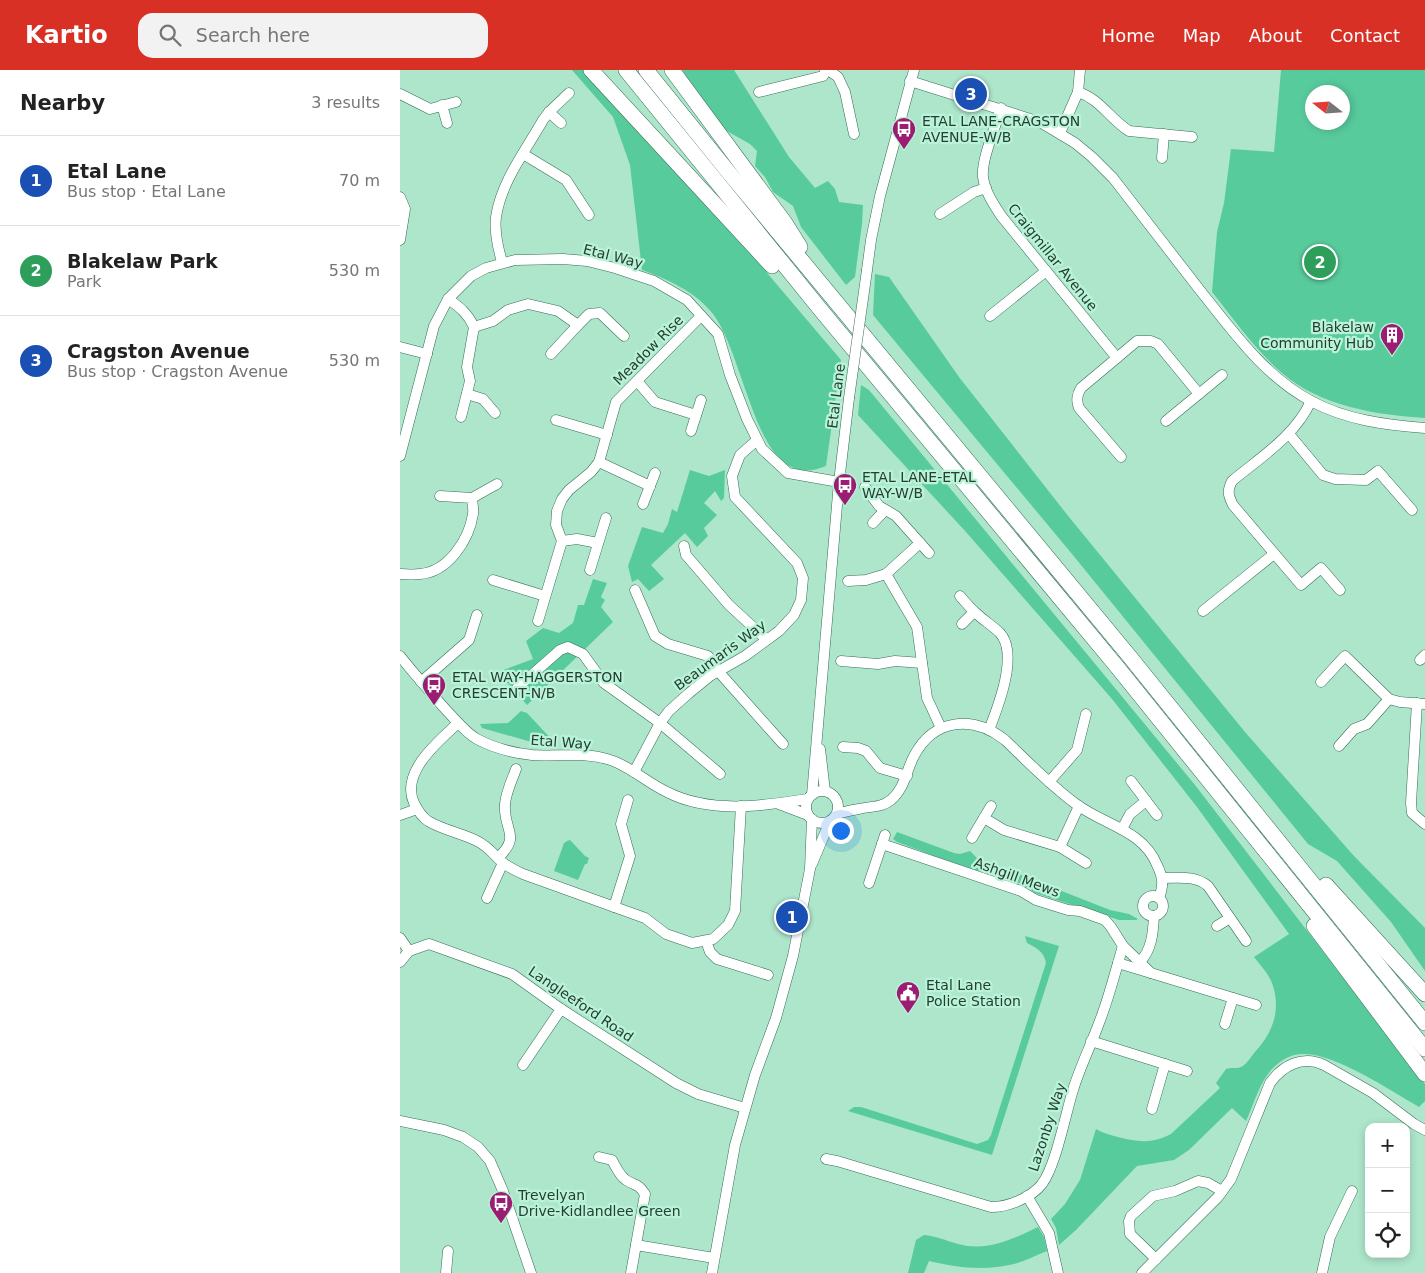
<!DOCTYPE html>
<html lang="en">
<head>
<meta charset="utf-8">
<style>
	:root { --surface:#fff; --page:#f2f2f2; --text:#222; --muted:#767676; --line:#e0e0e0; --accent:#d93025 }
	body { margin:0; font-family:"DejaVu Sans",sans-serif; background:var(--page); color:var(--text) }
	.controls { position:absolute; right:15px; bottom:15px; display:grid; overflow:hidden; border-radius:10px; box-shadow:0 2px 8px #0003 }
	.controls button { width:45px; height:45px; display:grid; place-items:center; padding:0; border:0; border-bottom:1px solid var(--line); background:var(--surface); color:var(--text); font:25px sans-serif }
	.compass { position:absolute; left:905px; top:15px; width:45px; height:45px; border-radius:50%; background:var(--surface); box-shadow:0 2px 8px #0003; rotate:287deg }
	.you { position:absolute; left:440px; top:760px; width:18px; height:18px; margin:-12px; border:4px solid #fff; border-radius:50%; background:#1a73e8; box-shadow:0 0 0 8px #1a73e833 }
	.badge { display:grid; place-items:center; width:32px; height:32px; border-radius:50%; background:var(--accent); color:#fff; font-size:16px; font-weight:700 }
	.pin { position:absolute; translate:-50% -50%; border:2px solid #fff; box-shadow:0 1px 5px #0006 }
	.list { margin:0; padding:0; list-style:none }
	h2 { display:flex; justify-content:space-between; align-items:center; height:65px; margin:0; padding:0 20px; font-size:21px }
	h2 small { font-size:16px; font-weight:400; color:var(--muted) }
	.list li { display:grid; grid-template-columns:32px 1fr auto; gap:15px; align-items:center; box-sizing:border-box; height:90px; padding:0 20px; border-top:1px solid var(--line) }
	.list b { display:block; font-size:19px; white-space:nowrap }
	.list p { margin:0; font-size:16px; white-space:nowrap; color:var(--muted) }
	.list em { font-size:16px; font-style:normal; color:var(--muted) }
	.icon { flex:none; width:28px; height:28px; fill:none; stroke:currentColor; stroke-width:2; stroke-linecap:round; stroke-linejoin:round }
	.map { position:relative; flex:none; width:1025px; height:1203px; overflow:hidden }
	header { display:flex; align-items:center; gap:30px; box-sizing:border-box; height:70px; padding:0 25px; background:var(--accent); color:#fff }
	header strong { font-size:24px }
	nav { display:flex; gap:28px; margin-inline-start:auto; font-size:18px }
	.search { width:350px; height:45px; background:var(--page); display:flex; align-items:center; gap:12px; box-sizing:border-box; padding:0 18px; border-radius:15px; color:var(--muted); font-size:19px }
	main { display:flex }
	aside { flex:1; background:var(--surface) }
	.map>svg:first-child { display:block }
</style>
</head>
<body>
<header>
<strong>Kartio</strong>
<div class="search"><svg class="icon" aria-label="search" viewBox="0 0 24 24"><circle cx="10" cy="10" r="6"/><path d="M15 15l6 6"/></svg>Search here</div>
<nav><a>Home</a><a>Map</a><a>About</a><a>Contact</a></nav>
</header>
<main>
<aside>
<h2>Nearby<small>3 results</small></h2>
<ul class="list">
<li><span class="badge" style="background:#1a4fb4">1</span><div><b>Etal Lane</b><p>Bus stop · Etal Lane</p></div><em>70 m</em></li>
<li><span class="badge" style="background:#2e9e5b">2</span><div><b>Blakelaw Park</b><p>Park</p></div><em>530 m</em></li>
<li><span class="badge" style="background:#1a4fb4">3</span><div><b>Cragston Avenue</b><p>Bus stop · Cragston Avenue</p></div><em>530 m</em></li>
</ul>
</aside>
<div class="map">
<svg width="1025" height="1203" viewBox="0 0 1025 1203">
	<rect width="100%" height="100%" fill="#ade6cb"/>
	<g fill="#58cb9d" fill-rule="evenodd">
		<path d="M172,0H185L340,171L441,290L426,396C414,401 402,403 389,396C353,377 340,279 313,244C296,222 267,209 242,200L230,95L213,47Z"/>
		<polygon points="282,0 334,0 389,87 415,118 428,111 435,119 439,132 463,135 462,154 455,207 446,215 401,157 393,136 373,122 365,107 355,96 357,81 350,74 325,60"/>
		<path d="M881,0H1025V348C976,345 920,336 882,303C855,280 834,249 812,222L817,162L824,133L831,79L874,82ZM912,22H942V52H912Z"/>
		<polygon points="475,204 489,207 559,307 669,447 845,662 954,786 1025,858 1025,901 991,852 937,791 908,774 672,484 473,245"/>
		<path d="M461,315L469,320L795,715L1025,1014V1031L1019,1037C990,1020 937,985 905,984C893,983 882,989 874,997C860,1010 854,1034 846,1051L832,1038L789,1080L774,1090L737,1096L676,1160L659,1175L656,1158L651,1149L665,1134L680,1110L696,1059C703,1063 710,1065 718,1067C738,1072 752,1074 771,1064L820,1018L816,1013L826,999C831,997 837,999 841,997C846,995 851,987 854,983C872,964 881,942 873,916C870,905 861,896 854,887L889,864L797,737L712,629L566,462L458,345Z"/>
		<polygon points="290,400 309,406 325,400 324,428 321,431 315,421 304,433 317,445 304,458 308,466 297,477 285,463 251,495 264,509 249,521 238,509 232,512 228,496 242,457 263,463 268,454 272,439 277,442"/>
		<polygon points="193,509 207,513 201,527 205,530 201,537 213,552 127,635 98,602 133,589 126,571 143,558 159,563 173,553 178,535 184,535"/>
		<polygon points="121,641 127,643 155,673 142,675 82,658 80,654 108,653"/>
		<path d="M497,762L554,783L560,784L570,781L577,788L579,793L616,803L710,840L729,844L738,849L736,850H719L635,823C617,808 599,808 578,801C550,792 524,782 497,772L493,769Z"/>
		<polygon points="170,770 185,786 189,788 187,794 185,794 178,810 154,801 164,773 167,771"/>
		<path d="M625,866L659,876L592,1085L448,1041L454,1037H461L577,1074L588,1070L591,1065L646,893C644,881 636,878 627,873Z"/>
		<path d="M638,1157L644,1167L647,1181C637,1185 625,1191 614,1194C585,1201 558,1198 529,1191L524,1203H508L516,1170L524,1165C536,1166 547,1171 558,1174C587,1182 613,1169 638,1157Z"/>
	</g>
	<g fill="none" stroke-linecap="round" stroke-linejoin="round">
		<g stroke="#366d56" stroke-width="11">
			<g id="minor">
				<polyline points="428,0 438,7 445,22 454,64"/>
				<path d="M510,11L640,52L675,73L692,87L713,108C742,145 770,182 799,219C832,260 864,306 911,331C946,350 986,355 1025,358"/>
				<polyline points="359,22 423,6 426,0"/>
				<path d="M678,22C700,29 710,49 729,61L792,67"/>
				<polyline points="0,24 30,39 56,32"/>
				<polyline points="42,35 47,53"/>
				<path d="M601,38C596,56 581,90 583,107C585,122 594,135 602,147L717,288"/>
				<polyline points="149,42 161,53"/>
				<polyline points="660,63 678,22 680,0"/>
				<polyline points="123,84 166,110 189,145"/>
				<polyline points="762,88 764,64"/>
				<polyline points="0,127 5,139 0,170"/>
				<polyline points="540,144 574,122 586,118"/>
				<path d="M102,192C98,178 94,162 96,147C101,112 126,80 143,50L149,42L169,23"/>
				<polyline points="467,200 471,170 480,126 514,0"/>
				<path d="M48,229C60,237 68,244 74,257L93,251L108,240L128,234L158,241L178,255L189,244L200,243L224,266"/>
				<polyline points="590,246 646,201"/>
				<polyline points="0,277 27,284"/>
				<polyline points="151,284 178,255"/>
				<polyline points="237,311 255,332 296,345"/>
				<polyline points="67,324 83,329 95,343"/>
				<path d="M911,331C895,366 861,387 832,411C827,421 828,425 833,435L901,515L921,498L940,520"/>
				<polyline points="61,347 70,311 67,297 74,257"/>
				<polyline points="156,350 207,365"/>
				<polyline points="766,351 822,305"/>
				<polyline points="291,361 301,330"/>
				<polyline points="889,364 923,405 935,409 966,410 978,401 1012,440"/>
				<polyline points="0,386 34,256 48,229 71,206 86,198 115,190 163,189 187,191 215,198 254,211 287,230 318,264 330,305 347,349 362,379 388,403 439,412"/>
				<path d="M721,387L679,338C676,330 677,325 681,318L737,271H751L758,274L799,324"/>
				<polyline points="199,392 250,416"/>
				<polyline points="465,417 479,436 496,446 529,483"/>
				<polyline points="72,428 97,414"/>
				<polyline points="243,434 255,403"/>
				<polyline points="473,453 485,440"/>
				<polyline points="162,471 177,469 198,473"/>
				<polyline points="520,473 486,504 517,557 527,628 541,658"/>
				<polyline points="284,476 286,485 329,535 366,569"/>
				<polyline points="190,500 206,448"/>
				<path d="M0,504C6,504 13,505 20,504C48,502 69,470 73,444C74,439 72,433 72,428L40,426"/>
				<polyline points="93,510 145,526"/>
				<polyline points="448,511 466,510 486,504"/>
				<polyline points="235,520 255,566 268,574 308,586 318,601 383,674"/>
				<path d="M560,526C565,532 570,538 576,543C583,550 593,556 600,563C619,584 598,637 589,660"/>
				<polyline points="803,541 874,484"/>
				<polyline points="138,551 162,471 156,455 157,441 162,429 169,420 191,402 199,392 216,332 301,246"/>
				<polyline points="562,554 574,542"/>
				<path d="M0,586C15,605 31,623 47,641C56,650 66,663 77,669C94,678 113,683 132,685C157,687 182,682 207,689C229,695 247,713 267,722C310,744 362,736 408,729"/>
				<polyline points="1020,590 1025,585"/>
				<polyline points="441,591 478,594 495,591 522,593"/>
				<polyline points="21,612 69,570 77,545"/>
				<polyline points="921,612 945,586 989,629 1000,632 1025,634"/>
				<polyline points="117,618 160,580 168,577 183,584 204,613 260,653 320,704"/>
				<polyline points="1017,633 1011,733 1012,743 1025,754"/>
				<path d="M58,653C39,671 0,702 14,733C17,739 22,747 28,751C43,760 61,763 77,771C88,776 94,785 103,793C109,797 116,801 123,804L245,848L266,864L292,873L313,869L328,855L335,841L341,736"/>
				<polyline points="939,676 954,659 967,654 989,629"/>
				<polyline points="443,677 458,678 466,681 480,698 507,706"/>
				<polyline points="420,679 425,721"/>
				<polyline points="234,702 260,653 269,641 288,624 310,606 345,586 379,561 394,545 401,530 403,508 397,493 335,427 332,406 340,385 357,370"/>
				<polyline points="731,711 757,745"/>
				<polyline points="649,712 677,680 686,644"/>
				<circle cx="422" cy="737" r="16"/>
				<polyline points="412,725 439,412 449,328"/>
				<polyline points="379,734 408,745"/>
				<path d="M437,744C444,742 451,740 459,739C471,736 481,738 491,730C505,718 506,701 514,686C534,648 573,645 605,670C628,692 650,715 676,734C704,755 743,760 757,795C763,807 764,815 759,828"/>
				<polyline points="0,745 17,739"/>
				<polyline points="584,748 604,760 660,777 686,793"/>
				<polyline points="722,759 730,744 746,731"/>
				<polyline points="572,768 591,736"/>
				<polyline points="482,774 621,821 636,830 668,840 680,841 705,850 711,857 723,876 751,903"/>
				<polyline points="660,777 679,736"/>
				<path d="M98,788C122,765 103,761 105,734C106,722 112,710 116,699"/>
				<polyline points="412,794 430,751"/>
				<path d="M763,808C779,808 795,805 808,816L846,871"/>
				<polyline points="469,813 485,765"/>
				<circle cx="753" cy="836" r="10"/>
				<polyline points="87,828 101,797 104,794"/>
				<polyline points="214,837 230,786 221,754 228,730"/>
				<polyline points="817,856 830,848"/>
				<polyline points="0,868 9,881"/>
				<polyline points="306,871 310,882 317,889 368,905"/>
				<polyline points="0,892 9,881 29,874 112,904 161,939 276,1013 298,1024 345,1038"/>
				<path d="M740,892C752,879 753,863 754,846"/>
				<polyline points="718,893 856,935"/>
				<polyline points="825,954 833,928"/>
				<polyline points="691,971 787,1001"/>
				<polyline points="123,995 161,939"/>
				<polyline points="752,1039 765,994"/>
				<polyline points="0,1051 44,1060 63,1067 78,1077 90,1091 103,1121 131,1203"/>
				<path d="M199,1087L212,1090C216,1097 219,1105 226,1110C235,1116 238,1113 245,1124L231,1203"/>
				<path d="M426,1089L437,1091L591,1137C608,1137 631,1128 642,1114C656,1095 665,1046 673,1020C680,997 691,975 699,953C709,928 715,902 723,876"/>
				<polyline points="627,1126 649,1163 658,1203"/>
				<polyline points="236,1175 314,1188"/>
				<polyline points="756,1189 730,1164 729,1151 731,1146 753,1126 775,1121 798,1111 808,1113 822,1121"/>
				<polyline points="46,1203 48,1181"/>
				<polyline points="312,1203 335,1075 355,1005 376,948 393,886 410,799 412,749"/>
				<path d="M742,1203L818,1127L831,1109L870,1013C883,995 903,985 924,995L973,1023L1014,1054L1025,1060"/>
				<polyline points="922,1203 930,1167 952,1121"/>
			</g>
		</g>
		<g stroke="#366d56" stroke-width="16">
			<g id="highway">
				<polyline points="191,0 372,196"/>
				<polyline points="226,0 420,239 718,598 1025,979"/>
				<polyline points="246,0 330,104 730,587 1025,953"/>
				<polyline points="272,0 385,153 400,177"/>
				<polyline points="926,815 1025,924"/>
				<polyline points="914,856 1025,1004"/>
			</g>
		</g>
		<use href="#minor" stroke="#fff" stroke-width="10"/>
		<use href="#highway" stroke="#fff" stroke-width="15"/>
		<g stroke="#366d56" stroke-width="11" stroke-linecap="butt">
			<polyline id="minor-bridge" points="449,328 467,200"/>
		</g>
		<use href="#minor-bridge" stroke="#fff" stroke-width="10"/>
	</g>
	<defs>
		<g id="bus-pin" transform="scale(1.25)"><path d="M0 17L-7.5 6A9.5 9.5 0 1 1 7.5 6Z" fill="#9a1c73" stroke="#baf4d8"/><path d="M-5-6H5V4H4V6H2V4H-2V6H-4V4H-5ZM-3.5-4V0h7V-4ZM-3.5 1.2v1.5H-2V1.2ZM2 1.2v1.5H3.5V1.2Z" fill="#fff"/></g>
		<g id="building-pin" transform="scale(1.25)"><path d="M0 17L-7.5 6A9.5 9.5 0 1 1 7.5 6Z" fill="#9a1c73" stroke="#baf4d8"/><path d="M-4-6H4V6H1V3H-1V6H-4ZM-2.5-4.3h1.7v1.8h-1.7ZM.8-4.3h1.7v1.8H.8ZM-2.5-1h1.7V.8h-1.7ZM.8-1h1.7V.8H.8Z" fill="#fff"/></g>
		<g id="civic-pin" transform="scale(1.25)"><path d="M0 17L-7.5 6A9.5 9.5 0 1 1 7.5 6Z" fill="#9a1c73" stroke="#baf4d8"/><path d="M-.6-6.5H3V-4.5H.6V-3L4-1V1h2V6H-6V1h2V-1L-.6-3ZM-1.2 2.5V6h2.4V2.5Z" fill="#fff"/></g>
	</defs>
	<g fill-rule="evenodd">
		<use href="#bus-pin" x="504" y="59"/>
		<use href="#building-pin" x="992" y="265"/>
		<use href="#bus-pin" x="445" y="415"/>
		<use href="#bus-pin" x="34" y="615"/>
		<use href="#civic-pin" x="508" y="923"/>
		<use href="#bus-pin" x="101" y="1133"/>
	</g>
	<g text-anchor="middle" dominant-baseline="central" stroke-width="4.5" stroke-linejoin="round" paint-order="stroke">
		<g font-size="14" fill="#263d33" stroke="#baf4d8" text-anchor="start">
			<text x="522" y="51">ETAL LANE-CRAGSTON<tspan x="522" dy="16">AVENUE-W/B</tspan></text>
			<text x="974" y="257" text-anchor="end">Blakelaw<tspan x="974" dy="16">Community Hub</tspan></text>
			<text x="462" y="407">ETAL LANE-ETAL<tspan x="462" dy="16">WAY-W/B</tspan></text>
			<text x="52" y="607">ETAL WAY-HAGGERSTON<tspan x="52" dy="16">CRESCENT-N/B</tspan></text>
			<text x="526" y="915">Etal Lane<tspan x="526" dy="16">Police Station</tspan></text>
			<text x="118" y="1125">Trevelyan<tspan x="118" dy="16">Drive-Kidlandlee Green</tspan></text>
		</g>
		<g font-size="14" fill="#263d33" stroke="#baf4d8">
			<text transform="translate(213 186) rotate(14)">Etal Way</text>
			<text transform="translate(653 187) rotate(51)">Craigmillar Avenue</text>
			<text transform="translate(248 280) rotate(-45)">Meadow Rise</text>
			<text transform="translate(436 326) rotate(-83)">Etal Lane</text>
			<text transform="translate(320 585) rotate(-36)">Beaumaris Way</text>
			<text transform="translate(161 672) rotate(4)">Etal Way</text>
			<text transform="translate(617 807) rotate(20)">Ashgill Mews</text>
			<text transform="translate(181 934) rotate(34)">Langleeford Road</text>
			<text transform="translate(647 1057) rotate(-72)">Lazonby Way</text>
		</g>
	</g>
</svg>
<div class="controls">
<button>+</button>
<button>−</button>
<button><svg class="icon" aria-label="locate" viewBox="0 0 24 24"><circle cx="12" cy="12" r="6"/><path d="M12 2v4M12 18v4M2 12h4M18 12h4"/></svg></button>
</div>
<svg class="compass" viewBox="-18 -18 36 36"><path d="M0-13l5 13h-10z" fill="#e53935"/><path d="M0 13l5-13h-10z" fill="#767676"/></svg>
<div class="you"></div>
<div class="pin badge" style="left:392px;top:847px;background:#1a4fb4">1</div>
<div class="pin badge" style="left:920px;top:192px;background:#2e9e5b">2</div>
<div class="pin badge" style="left:571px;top:24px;background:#1a4fb4">3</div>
</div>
</main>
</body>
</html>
